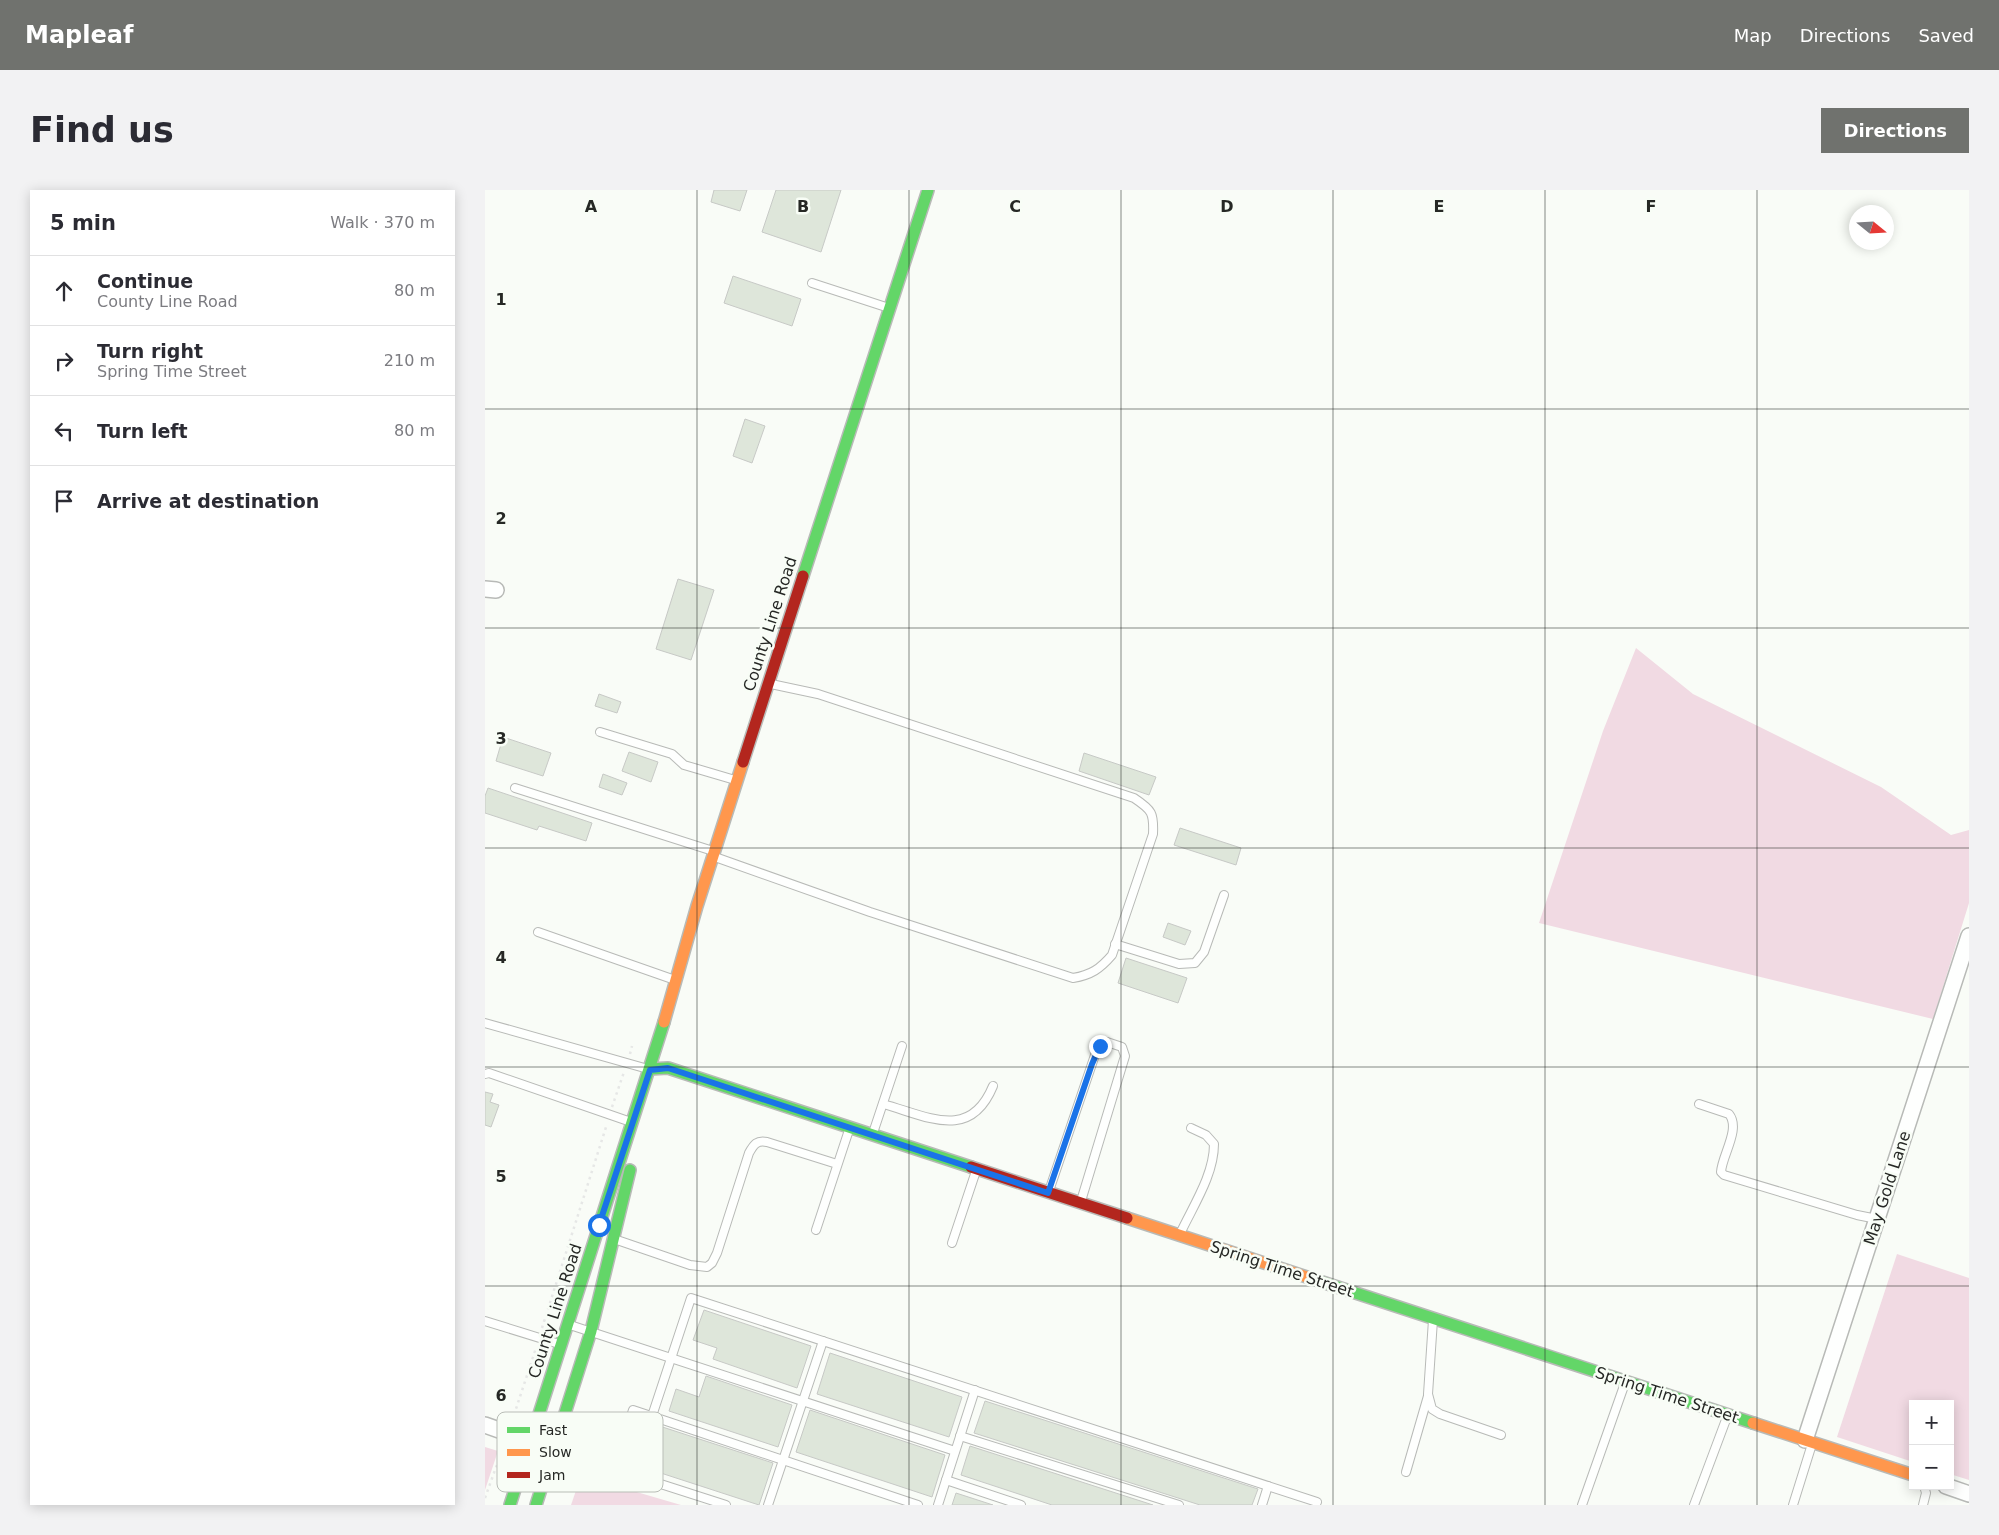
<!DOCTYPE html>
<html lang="en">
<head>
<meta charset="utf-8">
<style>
	:root { --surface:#fff; --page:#f2f2f3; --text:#2b2b33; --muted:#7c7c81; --line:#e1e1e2; --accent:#70726e }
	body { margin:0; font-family:"DejaVu Sans",sans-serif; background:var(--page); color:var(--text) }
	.controls { position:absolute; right:15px; bottom:15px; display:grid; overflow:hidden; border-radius:0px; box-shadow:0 2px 12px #0003 }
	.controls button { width:45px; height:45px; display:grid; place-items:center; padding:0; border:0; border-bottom:1px solid var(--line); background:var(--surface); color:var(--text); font:25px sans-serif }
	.compass { position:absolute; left:1364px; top:15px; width:45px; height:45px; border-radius:50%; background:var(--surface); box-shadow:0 2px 12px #0003; rotate:108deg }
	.stop { position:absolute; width:15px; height:15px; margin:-11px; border:4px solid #1a73e8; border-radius:50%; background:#fff }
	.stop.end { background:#1a73e8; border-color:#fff; box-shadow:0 1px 5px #0008 }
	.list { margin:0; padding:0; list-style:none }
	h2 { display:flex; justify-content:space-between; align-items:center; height:65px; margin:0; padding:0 20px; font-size:21px }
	h2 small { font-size:16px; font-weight:400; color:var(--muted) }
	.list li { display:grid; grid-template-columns:32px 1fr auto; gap:15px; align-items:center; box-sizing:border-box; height:70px; padding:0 20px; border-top:1px solid var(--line) }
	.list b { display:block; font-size:19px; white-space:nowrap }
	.list p { margin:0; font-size:16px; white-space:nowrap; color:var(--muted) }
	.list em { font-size:16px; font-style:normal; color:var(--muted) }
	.icon { flex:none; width:28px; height:28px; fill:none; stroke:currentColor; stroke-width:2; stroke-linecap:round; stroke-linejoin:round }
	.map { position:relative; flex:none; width:1484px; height:1315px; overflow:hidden; border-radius:0px }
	header { display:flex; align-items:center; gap:30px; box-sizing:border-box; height:70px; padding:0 25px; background:var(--accent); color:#fff }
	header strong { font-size:24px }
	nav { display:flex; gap:28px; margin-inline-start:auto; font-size:18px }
	.intro { display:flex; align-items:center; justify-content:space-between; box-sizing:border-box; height:120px; padding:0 30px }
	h1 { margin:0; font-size:35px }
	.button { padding:12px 22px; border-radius:0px; background:var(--accent); color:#fff; font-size:18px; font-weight:700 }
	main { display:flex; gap:30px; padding:0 30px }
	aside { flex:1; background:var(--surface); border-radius:0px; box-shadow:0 2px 12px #0003 }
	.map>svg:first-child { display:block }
</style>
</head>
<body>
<header>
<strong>Mapleaf</strong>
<nav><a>Map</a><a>Directions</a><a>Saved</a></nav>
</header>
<div class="intro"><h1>Find us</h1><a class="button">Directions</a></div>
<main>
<aside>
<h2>5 min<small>Walk · 370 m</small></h2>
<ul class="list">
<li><svg class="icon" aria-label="ahead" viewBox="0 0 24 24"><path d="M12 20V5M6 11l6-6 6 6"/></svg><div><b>Continue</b><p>County Line Road</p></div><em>80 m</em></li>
<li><svg class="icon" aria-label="right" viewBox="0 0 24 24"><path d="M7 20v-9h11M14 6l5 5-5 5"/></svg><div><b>Turn right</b><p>Spring Time Street</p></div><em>210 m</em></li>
<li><svg class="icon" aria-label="left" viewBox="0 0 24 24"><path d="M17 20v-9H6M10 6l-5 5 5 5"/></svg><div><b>Turn left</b></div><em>80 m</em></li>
<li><svg class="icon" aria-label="arrive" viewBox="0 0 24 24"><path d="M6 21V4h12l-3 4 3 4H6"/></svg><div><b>Arrive at destination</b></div></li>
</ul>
</aside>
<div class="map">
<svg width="1484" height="1315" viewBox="0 0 1484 1315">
	<rect width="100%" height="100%" fill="#f9fcf7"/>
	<g fill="#f1dae3">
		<polygon points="1151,458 1208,504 1396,597 1466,645 1484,640 1484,713 1448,829 1054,733 1118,541"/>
		<polygon points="1412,1064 1484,1088 1484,1290 1465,1284 1465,1214 1428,1214 1428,1272 1352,1247"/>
		<polygon points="0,1257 13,1261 0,1300"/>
		<polygon points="96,1286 97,1286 196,1315 86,1315"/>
	</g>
	<g fill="#dee6da" stroke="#c7c9c6">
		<polygon points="229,0 262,0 255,21 226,12"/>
		<polygon points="291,0 356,0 336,62 277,42"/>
		<polygon points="248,86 316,109 307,136 239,113"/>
		<polygon points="260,229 280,236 267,273 248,266"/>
		<polygon points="193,389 229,400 206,470 171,459"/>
		<polygon points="114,504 136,512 132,523 110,516"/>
		<polygon points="18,547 66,563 58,586 11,571"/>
		<polygon points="144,562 173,572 166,592 137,581"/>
		<polygon points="599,563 671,587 664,605 594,581"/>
		<polygon points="118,584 142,593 137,605 114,597"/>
		<polygon points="3,598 107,633 101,651 54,636 52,640 0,623 0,606"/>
		<polygon points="695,638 756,658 751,675 689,655"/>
		<polygon points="683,733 706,741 700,755 678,747"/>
		<polygon points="641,768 702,788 693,813 633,793"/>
		<polygon points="0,902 8,904 5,912 14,915 6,937 0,935"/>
		<polygon points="219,1120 326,1156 312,1198 228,1169 232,1158 208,1150"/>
		<polygon points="345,1163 477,1207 464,1247 332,1204"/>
		<polygon points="221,1186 307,1215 293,1257 184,1221 191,1199 214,1207"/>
		<polygon points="500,1211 773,1299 767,1315 715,1315 489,1243"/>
		<polygon points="325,1220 460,1265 447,1307 311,1262"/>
		<polygon points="156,1230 288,1273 274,1315 142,1272"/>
		<polygon points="485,1256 668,1315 567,1315 476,1285"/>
		<polygon points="471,1303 508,1315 467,1315"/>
	</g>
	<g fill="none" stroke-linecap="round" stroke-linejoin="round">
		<g stroke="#b8bab7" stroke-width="10">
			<g id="lane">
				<polyline points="327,93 404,118"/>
				<polyline points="115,542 187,564 199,575 250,590"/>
				<polyline points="30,598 228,661"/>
				<path d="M230,667L385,722L588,788C606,785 615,779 627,765L668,644C669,623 667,620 649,608L333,504L286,494"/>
				<polyline points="53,742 190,790"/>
				<polyline points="630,754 694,774 710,773 719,762 739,705"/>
				<polyline points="0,833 163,879"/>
				<polyline points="0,884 4,883 146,932"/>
				<path d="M398,914C442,926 485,952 508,896"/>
				<path d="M1214,914L1244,924C1256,939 1237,965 1236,982L1239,985L1372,1025L1392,1029"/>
				<polyline points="388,943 417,856"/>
				<polyline points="564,1001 610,865 615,856 622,852 637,857 640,866 596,1011"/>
				<polyline points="331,1040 364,940"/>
				<path d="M695,1044C708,1016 729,985 729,954L721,945L706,938"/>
				<path d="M132,1050L205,1075L222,1077L227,1073L232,1063L264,963C269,954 272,950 282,952L352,974"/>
				<polyline points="467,1053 491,981"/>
				<polyline points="948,1130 943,1204 947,1219 955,1224 1016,1245"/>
				<polyline points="0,1131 74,1154"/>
				<polyline points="85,1135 470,1261"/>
				<polyline points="167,1226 206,1108 832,1312"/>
				<polyline points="475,1246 694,1315"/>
				<polyline points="921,1282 943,1206"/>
				<polyline points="461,1290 536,1315"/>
				<polyline points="241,1315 129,1279 148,1220 433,1315"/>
				<polyline points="283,1315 338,1151"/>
				<polyline points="453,1315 490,1200"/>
				<polyline points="777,1315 783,1296"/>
				<polyline points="1097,1315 1140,1193"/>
				<polyline points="1209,1315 1242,1227"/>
				<polyline points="1308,1315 1327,1254"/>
				<polyline points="1438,1315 1441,1303 1439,1296"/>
			</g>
		</g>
		<g stroke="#b8bab7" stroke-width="18">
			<g id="street">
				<polyline points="0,399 11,400"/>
				<polyline points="0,1235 45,1251"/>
				<polyline points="1320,1250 1484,746"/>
				<polyline points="1461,1296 1484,1304"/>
			</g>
		</g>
		<g stroke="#b8bab7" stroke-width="14">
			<g id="fast">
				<polyline points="318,386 443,0"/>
				<polyline points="165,879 183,878 486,977"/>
				<polyline points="834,1091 1268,1233"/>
				<polyline points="25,1315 179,832"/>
				<polyline points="51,1315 106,1141 145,980"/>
			</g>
		</g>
		<g stroke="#b8bab7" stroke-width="14">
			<g id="slow">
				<polyline points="179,832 212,716 258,572"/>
				<polyline points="642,1028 834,1091"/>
				<polyline points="1268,1233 1428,1285"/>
			</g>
		</g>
		<g stroke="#b8bab7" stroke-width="14">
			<g id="jam">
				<polyline points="258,572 318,386"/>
				<polyline points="486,977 642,1028"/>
			</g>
		</g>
		<g stroke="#e6e7e6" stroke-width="2.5" stroke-dasharray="2.5 4" stroke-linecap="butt">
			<polyline points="145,864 147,856"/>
			<polyline points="127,917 139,882"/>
			<polyline points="57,1138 122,934"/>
			<polyline points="27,1231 51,1158"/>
			<polyline points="0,1308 19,1255"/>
		</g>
		<use href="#lane" stroke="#fefffe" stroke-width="8"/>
		<use href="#street" stroke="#fefffe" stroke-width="15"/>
		<use href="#fast" stroke="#63d668" stroke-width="11"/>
		<use href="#slow" stroke="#ff974d" stroke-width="11"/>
		<use href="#jam" stroke="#b3261e" stroke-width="11"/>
	</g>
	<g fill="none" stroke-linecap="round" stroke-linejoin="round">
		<polyline stroke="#1a73e8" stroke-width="6" points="114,1035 165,880 183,878 563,1003 607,874 615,856"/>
	</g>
	<path fill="none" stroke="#262825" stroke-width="1" stroke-opacity="0.55" d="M212,0V1315M424,0V1315M636,0V1315M848,0V1315M1060,0V1315M1272,0V1315M0,219H1484M0,438H1484M0,658H1484M0,877H1484M0,1096H1484"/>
	<g text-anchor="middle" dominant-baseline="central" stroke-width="5" stroke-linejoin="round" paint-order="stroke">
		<g font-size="16" fill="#262825" stroke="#f8fdf6">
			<text transform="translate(285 434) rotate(-72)">County Line Road</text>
			<text transform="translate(1402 998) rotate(-72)">May Gold Lane</text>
			<text transform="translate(797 1079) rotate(18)">Spring Time Street</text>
			<text transform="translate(70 1121) rotate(-72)">County Line Road</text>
			<text transform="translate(1182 1205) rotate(18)">Spring Time Street</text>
		</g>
	</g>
	<rect x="12" y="1222" width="166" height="80" rx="8" fill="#f8fdf6" stroke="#b9bdb7" stroke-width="1"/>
	<rect x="22" y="1237" width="23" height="6" fill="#63d668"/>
	<rect x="22" y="1259" width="23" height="7" fill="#ff974d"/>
	<rect x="22" y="1282" width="23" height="6" fill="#b3261e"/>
	<g font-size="14" fill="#262825">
		<text x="54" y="1245">Fast</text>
		<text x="54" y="1267">Slow</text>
		<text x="54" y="1290">Jam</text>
	</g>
	<g font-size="16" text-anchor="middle" font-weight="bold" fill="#262825" stroke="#f8fdf6" stroke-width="5" stroke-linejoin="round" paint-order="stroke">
		<text x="106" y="22">A</text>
		<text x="318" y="22">B</text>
		<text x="530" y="22">C</text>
		<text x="742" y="22">D</text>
		<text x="954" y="22">E</text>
		<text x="1166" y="22">F</text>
		<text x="16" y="115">1</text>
		<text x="16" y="334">2</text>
		<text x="16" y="554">3</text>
		<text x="16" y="773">4</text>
		<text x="16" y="992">5</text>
		<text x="16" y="1211">6</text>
	</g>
</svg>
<div class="controls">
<button>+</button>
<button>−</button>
</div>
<svg class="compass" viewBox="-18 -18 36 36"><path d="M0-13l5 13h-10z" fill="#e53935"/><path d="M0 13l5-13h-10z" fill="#7c7c81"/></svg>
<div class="stop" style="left:114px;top:1035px"></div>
<div class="stop end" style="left:615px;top:856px"></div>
</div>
</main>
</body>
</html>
